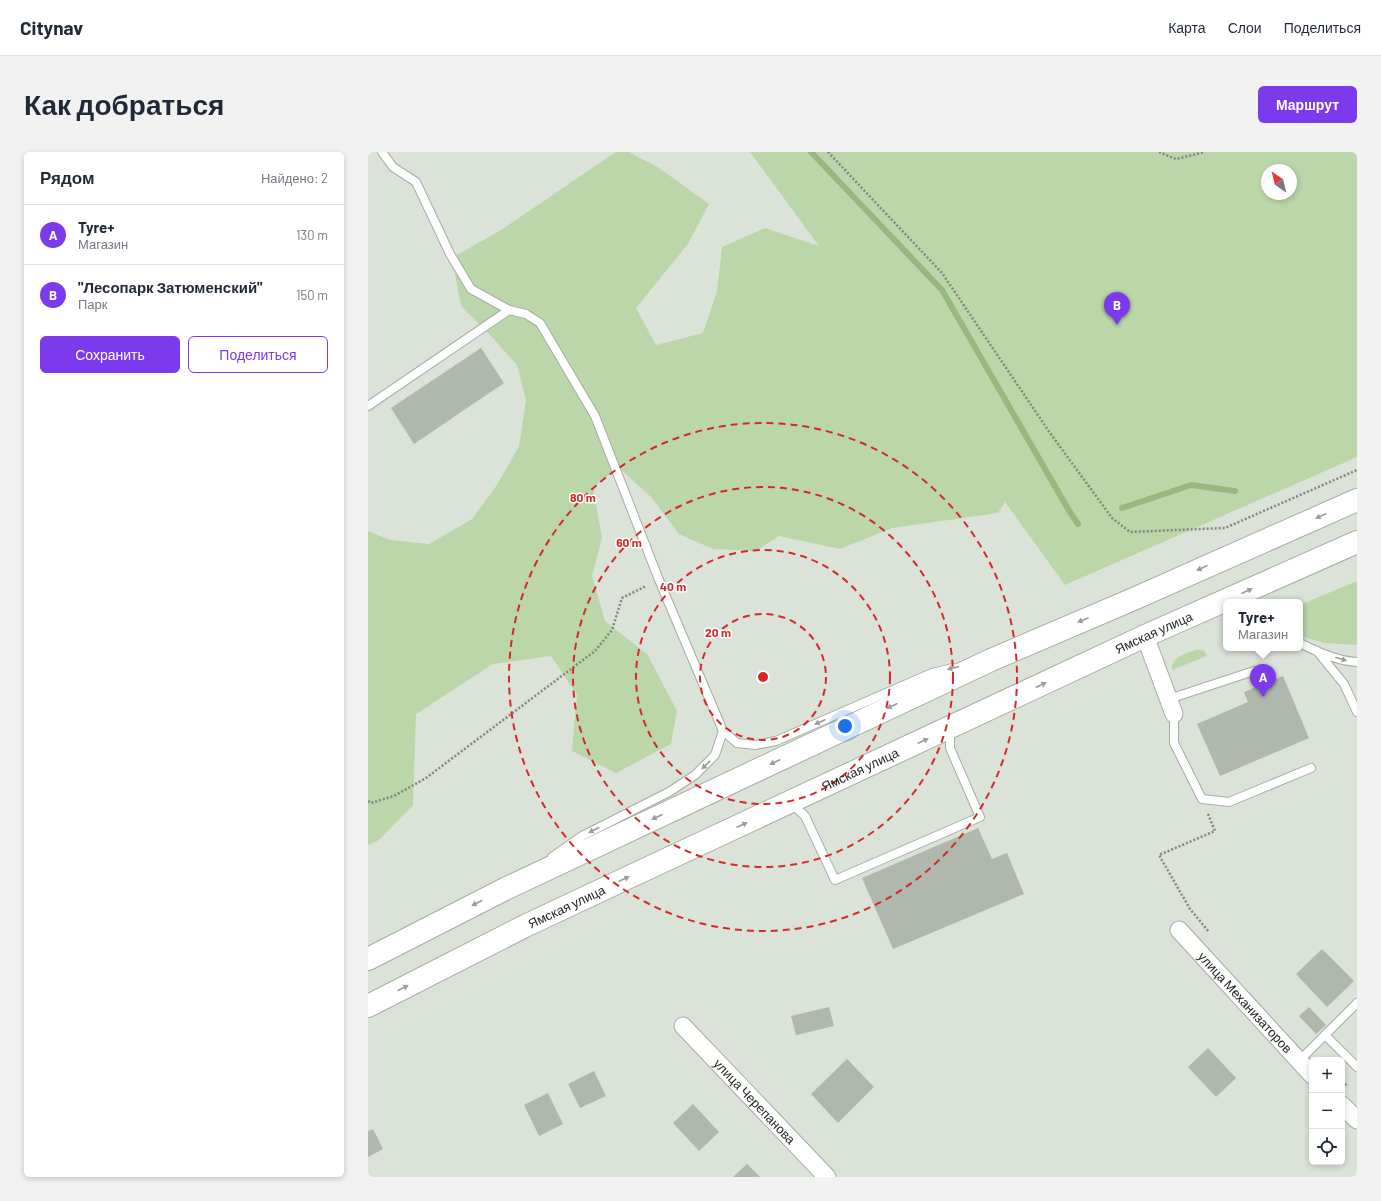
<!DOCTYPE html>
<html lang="ru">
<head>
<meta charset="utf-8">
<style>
	:root { --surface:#fff; --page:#f2f2f3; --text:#1f2937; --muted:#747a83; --line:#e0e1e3; --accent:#7c3aed }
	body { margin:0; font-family:Barlow,sans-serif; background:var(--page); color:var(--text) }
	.controls { position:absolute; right:12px; bottom:12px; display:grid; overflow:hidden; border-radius:6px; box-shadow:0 2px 6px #0003 }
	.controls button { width:36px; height:36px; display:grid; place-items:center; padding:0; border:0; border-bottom:1px solid var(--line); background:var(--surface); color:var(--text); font:20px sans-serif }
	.compass { position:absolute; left:893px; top:12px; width:36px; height:36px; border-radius:50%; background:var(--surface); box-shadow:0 2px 6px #0003; rotate:325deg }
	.you { position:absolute; left:477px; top:574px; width:14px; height:14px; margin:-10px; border:3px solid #fff; border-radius:50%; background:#1a73e8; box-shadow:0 0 0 6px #1a73e833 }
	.badge { display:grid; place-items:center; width:26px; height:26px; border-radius:50%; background:var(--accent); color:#fff; font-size:13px; font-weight:700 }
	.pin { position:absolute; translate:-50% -33px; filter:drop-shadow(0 1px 2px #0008) }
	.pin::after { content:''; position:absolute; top:21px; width:14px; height:12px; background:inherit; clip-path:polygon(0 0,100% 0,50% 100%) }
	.popup { position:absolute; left:855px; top:447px; width:80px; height:52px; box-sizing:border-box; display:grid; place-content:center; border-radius:6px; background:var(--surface); filter:drop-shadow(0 1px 3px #0005); font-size:13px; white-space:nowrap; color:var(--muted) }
	.popup b { font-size:15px; color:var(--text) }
	.popup::after { content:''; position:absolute; left:50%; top:100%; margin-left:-8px; border:8px solid transparent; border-top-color:var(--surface) }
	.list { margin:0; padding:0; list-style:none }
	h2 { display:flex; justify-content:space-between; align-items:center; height:52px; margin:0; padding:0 16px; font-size:17px }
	h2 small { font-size:13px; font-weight:400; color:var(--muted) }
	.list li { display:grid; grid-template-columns:26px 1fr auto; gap:12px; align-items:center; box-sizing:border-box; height:60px; padding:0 16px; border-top:1px solid var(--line) }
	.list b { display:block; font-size:15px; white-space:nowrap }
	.list p { margin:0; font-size:13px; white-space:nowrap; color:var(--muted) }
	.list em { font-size:13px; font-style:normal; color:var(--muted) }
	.actions { display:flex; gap:8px; padding:12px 16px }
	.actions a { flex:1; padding:9px 0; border:1px solid var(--accent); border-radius:6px; text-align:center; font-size:14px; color:var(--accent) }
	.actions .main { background:var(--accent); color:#fff }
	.icon { flex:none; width:22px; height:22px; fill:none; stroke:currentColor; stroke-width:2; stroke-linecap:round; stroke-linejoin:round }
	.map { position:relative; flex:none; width:989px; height:1025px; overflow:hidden; border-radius:6px }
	header { display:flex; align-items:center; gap:24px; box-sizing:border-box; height:56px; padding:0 20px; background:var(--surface); border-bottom:1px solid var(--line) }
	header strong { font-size:19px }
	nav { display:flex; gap:22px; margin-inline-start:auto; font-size:14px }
	.intro { display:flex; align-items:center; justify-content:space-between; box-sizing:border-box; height:96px; padding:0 24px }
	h1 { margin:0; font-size:28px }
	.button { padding:10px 18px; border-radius:6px; background:var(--accent); color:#fff; font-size:14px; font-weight:700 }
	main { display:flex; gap:24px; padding:0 24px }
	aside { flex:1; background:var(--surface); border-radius:6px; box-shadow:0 2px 6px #0003 }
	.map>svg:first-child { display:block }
</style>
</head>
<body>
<header>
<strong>Citynav</strong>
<nav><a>Карта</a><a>Слои</a><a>Поделиться</a></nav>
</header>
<div class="intro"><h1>Как добраться</h1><a class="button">Маршрут</a></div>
<main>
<aside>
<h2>Рядом<small>Найдено: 2</small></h2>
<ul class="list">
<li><span class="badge">A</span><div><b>Tyre+</b><p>Магазин</p></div><em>130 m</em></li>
<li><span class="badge">B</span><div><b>&quot;Лесопарк Затюменский&quot;</b><p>Парк</p></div><em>150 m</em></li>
</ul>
<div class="actions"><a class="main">Сохранить</a><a>Поделиться</a></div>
</aside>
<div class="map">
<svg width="989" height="1025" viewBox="0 0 989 1025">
	<rect width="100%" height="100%" fill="#dbe2d7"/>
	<g fill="#bbd7aa" fill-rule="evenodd">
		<path d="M248,0H261L291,16L341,52L320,92L268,156L288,193L335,181L349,139L354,95L397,76L451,94L382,0H989V305L697,433L637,350L630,361L524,376L472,397L411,384L388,399L345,397L311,382L284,346L251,316L225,335L234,386L224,424L237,469L279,502L309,559L303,592L248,621L204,599L209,543L183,504L125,512L48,562L45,653L11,688L0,693V379L22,388L61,392L104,367L129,333L151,294L158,248L149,213L125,186L93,154L84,106L133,78ZM899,18H923V42H899Z"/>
		<polygon points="989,429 989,493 957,491 932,484 932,453"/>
		<path d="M829,497L836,499L839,504L804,518C803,504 818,502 829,497Z"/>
	</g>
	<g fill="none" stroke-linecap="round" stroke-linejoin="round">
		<g stroke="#97b980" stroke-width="6">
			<polyline points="443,0 574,138 700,357 710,372"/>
			<polyline points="754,356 823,333 867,339"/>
		</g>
	</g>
	<g fill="#b0b7ac">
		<polygon points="113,196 136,231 46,292 23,256"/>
		<polygon points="915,524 941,586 852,624 829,572 880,550 876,540"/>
		<polygon points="610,676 624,707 639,701 656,742 525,797 494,726"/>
		<polygon points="954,797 986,829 959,855 928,822"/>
		<polygon points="461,855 466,874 428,883 423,864"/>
		<polygon points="941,855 958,873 948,882 931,864"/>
		<polygon points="840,896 868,926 848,945 820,915"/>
		<polygon points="479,907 506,935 470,971 443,942"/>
		<polygon points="226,919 238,944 212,956 200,932"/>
		<polygon points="180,941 195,972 171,984 156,953"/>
		<polygon points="325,952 351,980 331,999 305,971"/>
		<polygon points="5,977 15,997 0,1005 0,979"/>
		<polygon points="379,1012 392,1025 365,1025"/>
	</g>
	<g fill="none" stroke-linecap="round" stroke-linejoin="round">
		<g stroke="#a6ada2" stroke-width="10">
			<g id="service">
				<polyline points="14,0 25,15 48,30 82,102 103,137 141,158 158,162 172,171 227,264 291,428 355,579 369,591 387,593 408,589 564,521 585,516"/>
				<polyline points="0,254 141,158"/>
				<path d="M932,491C949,500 970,509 989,510"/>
				<polyline points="949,499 976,532 989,560"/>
				<polyline points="801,547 886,519"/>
				<polyline points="806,562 806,591 834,647 861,650 943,616"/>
				<polyline points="423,651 437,664 467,728 612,665 582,596 582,576"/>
				<polyline points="184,705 214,684 301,640 327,623 347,603 355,579"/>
				<polyline points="957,883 989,915"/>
				<polyline points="931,909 989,851"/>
			</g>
		</g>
		<g stroke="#a6ada2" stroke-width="19">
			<g id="minor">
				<polyline points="777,484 806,562"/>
				<path id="s1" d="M811,778L944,923"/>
				<path id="s2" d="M315,874L459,1025"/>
				<polyline points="974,953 989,968"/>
			</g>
		</g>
		<g stroke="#a6ada2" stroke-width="24">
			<g id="primary">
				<polyline points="0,807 137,737 623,508 761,449 989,348"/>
				<path id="s3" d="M0,854L157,774L259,726L777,484L989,390"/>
			</g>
		</g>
		<g stroke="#81867f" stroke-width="2.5" stroke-dasharray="2 2" stroke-linecap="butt">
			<polyline points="460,0 574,121 682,281 744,366 762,380 857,376 989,318"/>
			<polyline points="791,0 808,7 837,0"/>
			<polyline points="0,649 3,651 26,644 58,626 227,499 244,478 254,446 278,434"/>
			<polyline points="840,662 847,679 791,703 822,757 841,780"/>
			<polyline points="974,929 979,934"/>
		</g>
		<use href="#service" stroke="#fff" stroke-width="8"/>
		<use href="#minor" stroke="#fff" stroke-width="17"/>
		<use href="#primary" stroke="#fff" stroke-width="22"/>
	</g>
	<defs><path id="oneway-solid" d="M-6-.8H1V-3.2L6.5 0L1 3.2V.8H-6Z"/></defs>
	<g fill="#9c9d9b">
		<use href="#oneway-solid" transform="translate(953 364) rotate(156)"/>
		<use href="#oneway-solid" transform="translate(834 416) rotate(156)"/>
		<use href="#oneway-solid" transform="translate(879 439) rotate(-24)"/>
		<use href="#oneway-solid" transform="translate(715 468) rotate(157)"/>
		<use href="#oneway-solid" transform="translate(973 507) rotate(18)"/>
		<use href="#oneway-solid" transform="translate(585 516) rotate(167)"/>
		<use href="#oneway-solid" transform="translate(673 533) rotate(-25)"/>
		<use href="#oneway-solid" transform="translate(524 554) rotate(155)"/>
		<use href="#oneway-solid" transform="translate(452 570) rotate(156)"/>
		<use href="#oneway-solid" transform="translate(555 589) rotate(-25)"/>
		<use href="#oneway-solid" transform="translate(407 610) rotate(155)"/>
		<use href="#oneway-solid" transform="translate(338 613) rotate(136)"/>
		<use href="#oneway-solid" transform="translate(289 665) rotate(155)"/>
		<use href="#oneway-solid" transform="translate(374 673) rotate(-25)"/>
		<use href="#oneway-solid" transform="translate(226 678) rotate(153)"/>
		<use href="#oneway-solid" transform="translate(256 727) rotate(-25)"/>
		<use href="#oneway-solid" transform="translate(109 751) rotate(153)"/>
		<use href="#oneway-solid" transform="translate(35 836) rotate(-27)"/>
	</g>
	<g fill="none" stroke="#d62828" stroke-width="2" stroke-dasharray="7 5">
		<circle cx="395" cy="525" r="63"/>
		<circle cx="395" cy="525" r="127"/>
		<circle cx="395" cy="525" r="190"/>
		<circle cx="395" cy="525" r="254"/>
	</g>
	<g text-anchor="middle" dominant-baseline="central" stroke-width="3" stroke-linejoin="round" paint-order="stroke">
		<g font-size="13" fill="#222521" stroke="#fff">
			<text stroke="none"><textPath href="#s3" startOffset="870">Ямская улица</textPath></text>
			<text stroke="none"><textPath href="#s3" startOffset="546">Ямская улица</textPath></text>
			<text stroke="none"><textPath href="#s3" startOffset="222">Ямская улица</textPath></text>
			<text stroke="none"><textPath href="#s1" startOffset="98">улица Механизаторов</textPath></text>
			<text stroke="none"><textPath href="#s2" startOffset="104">улица Черепанова</textPath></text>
		</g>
	</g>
	<circle cx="395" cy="525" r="6" fill="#d62828" stroke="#fff" stroke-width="2"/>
	<g font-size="12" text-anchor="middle" font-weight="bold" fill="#d62828" stroke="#fff" stroke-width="3" stroke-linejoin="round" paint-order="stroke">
		<text x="215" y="350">80 m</text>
		<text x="261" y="395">60 m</text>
		<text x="305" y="439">40 m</text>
		<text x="350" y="485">20 m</text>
	</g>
</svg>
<div class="controls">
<button>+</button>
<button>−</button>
<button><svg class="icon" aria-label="locate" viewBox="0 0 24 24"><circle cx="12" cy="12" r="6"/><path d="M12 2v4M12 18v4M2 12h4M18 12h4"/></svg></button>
</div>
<svg class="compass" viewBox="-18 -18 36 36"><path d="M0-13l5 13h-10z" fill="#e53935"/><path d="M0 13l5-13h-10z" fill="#747a83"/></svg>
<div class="you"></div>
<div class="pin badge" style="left:895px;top:545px">A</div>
<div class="popup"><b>Tyre+</b>Магазин</div>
<div class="pin badge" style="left:749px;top:173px">B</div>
</div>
</main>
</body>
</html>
